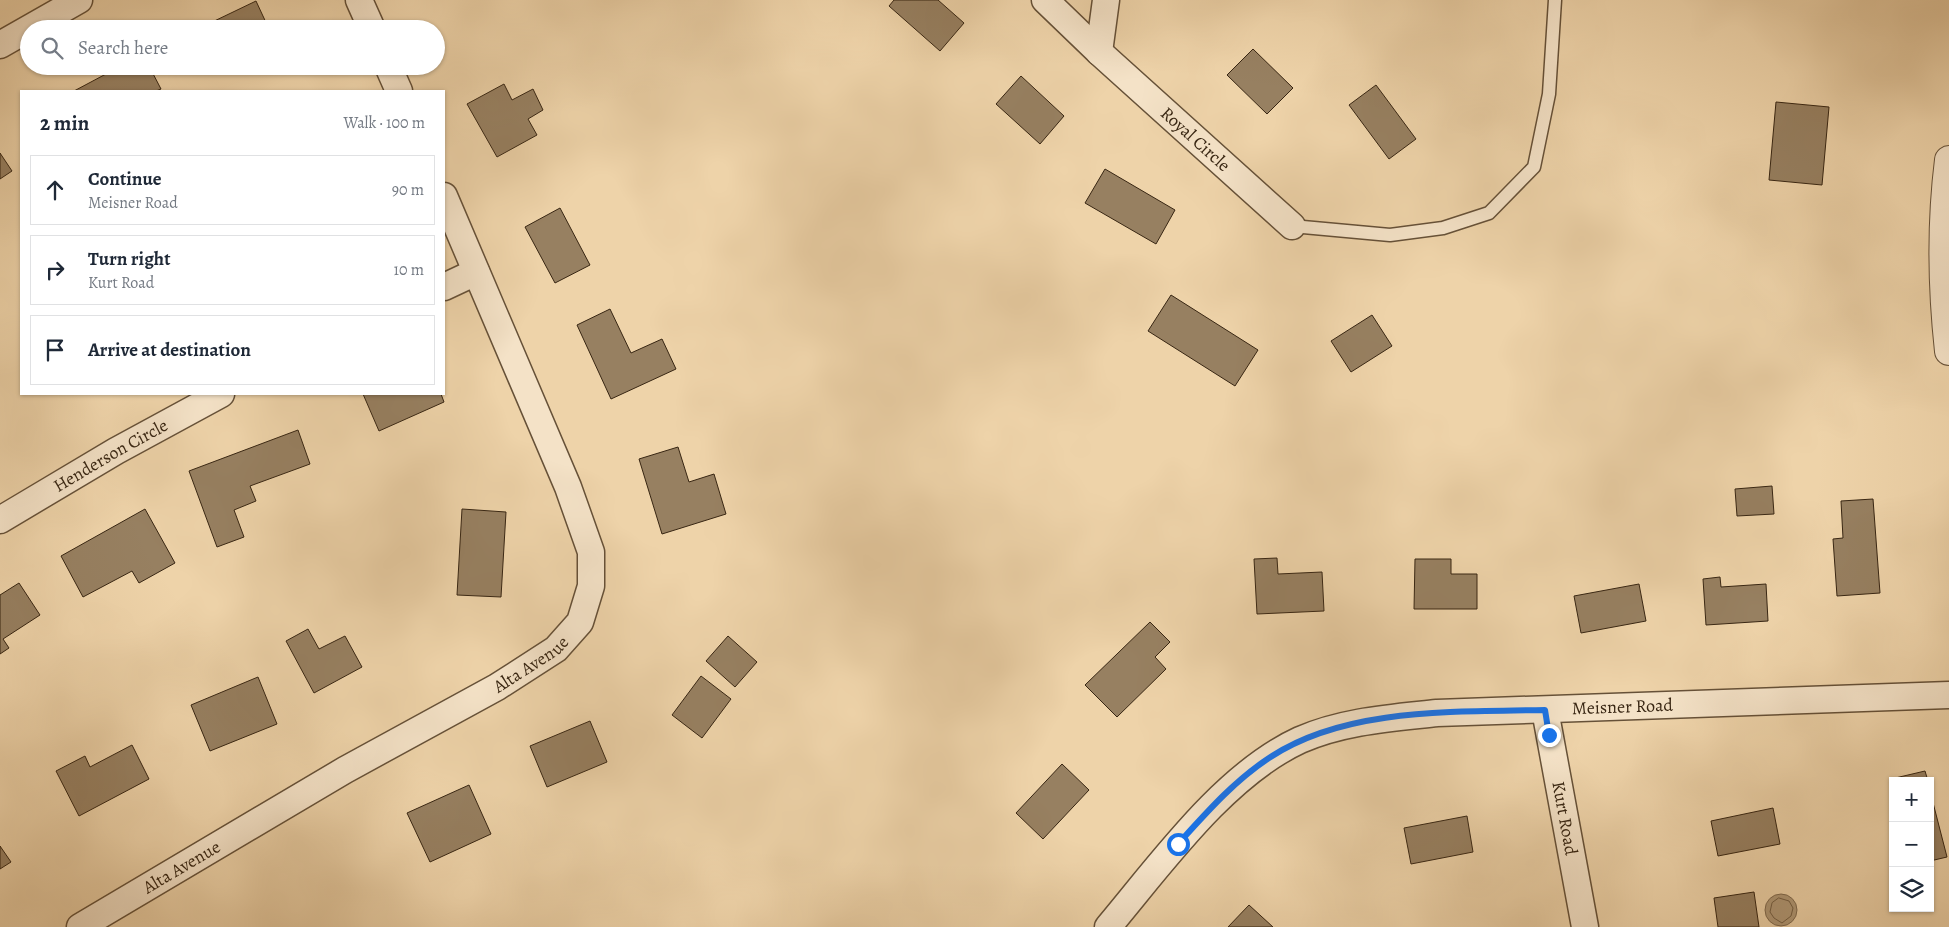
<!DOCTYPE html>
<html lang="en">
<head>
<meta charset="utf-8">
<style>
	:root { --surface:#fff; --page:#f2f2f3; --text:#1f2937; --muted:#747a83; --line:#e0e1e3 }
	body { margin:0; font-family:Alegreya,serif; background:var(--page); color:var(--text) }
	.controls { position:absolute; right:15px; bottom:15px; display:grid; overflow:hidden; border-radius:0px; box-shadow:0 1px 4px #0004 }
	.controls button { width:45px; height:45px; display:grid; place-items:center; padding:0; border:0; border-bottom:1px solid var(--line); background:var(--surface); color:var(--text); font:25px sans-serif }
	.stop { position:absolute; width:15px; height:15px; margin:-11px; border:4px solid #1a73e8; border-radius:50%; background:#fff }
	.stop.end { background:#1a73e8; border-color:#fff; box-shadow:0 1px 5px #0008 }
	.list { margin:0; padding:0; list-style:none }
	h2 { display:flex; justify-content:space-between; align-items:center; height:65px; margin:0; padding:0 20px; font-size:21px }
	h2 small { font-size:16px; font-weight:400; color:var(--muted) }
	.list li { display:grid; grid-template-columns:32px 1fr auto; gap:15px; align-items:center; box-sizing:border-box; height:70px; margin:0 10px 10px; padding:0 10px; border:1px solid var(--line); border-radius:0px }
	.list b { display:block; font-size:19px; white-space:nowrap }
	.list p { margin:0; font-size:16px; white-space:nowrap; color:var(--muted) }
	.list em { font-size:16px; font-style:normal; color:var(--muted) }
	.icon { flex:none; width:28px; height:28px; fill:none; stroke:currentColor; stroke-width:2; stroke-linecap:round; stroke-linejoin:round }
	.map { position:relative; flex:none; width:1949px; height:927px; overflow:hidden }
	.search { position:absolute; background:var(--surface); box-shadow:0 1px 4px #0004; left:20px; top:20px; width:425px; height:55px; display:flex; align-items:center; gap:12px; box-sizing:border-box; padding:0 18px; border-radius:28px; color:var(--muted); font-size:19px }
	.panel { position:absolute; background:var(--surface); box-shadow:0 1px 4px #0004; left:20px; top:90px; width:425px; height:305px; border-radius:0px }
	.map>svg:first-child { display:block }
</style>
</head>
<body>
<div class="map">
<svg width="1949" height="927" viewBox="0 0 1949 927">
	<rect width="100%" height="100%" fill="#eed3a9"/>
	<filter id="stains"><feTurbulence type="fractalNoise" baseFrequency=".004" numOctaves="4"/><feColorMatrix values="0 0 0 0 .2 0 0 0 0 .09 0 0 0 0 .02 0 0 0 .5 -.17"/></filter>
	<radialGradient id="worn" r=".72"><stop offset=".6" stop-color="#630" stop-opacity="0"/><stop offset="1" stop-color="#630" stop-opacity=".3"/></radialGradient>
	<circle fill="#b09876" stroke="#806a4e" cx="1781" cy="910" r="16"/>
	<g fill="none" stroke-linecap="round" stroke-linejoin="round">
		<polygon stroke="#745f44" stroke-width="1" points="1779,898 1789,901 1793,908 1791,916 1782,923 1774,918 1770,912 1772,903"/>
	</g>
	<g fill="#978061" stroke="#382613">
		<polygon points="894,0 938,0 964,23 940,51 889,6"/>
		<polygon points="256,1 269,29 208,29 206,25"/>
		<polygon points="1253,49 1293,88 1267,114 1227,75"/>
		<polygon points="121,66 149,66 161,89 156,91 74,91"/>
		<polygon points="1021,76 1064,116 1040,144 996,104"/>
		<polygon points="504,84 512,100 533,89 543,110 528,119 537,135 497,157 467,104"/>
		<polygon points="1376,85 1416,139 1389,159 1349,105"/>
		<polygon points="1776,102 1829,107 1822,185 1769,180"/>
		<polygon points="0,153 12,171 0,179"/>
		<polygon points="1105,169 1175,210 1156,244 1085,203"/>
		<polygon points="560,208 590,265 555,283 525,227"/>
		<polygon points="1171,295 1258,350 1235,386 1148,331"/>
		<polygon points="610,309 631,353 662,339 676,369 611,399 577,325"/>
		<polygon points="1372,315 1392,346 1351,372 1331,341"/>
		<polygon points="363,394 441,394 444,402 379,431"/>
		<polygon points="298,430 310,464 250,486 256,501 234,510 244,537 217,547 189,471"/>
		<polygon points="678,447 689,482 714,474 726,514 662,534 639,459"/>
		<polygon points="1772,486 1774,514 1737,516 1735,489"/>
		<polygon points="1873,499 1880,593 1837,596 1833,539 1843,538 1841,501"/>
		<polygon points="145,509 175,563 139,583 132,571 83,597 61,556"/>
		<polygon points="462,509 506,512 501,597 457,595"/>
		<polygon points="1277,558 1278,574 1322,572 1324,611 1257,614 1254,559"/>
		<polygon points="1415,559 1451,559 1451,574 1477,574 1477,609 1414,609"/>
		<polygon points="1720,577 1721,587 1766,584 1768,621 1706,625 1703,579"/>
		<polygon points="19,583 40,615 3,639 9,648 0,654 0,595"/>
		<polygon points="1639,584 1646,621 1581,633 1574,596"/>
		<polygon points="1150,622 1170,642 1155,657 1166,669 1117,717 1085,685"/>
		<polygon points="308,629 319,649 345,636 362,667 314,693 286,641"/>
		<polygon points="728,636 757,662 735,687 706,661"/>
		<polygon points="701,676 731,699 702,738 672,715"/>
		<polygon points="258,677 277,724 210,751 191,705"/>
		<polygon points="590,721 607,762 547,787 530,746"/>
		<polygon points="132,745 149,779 79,816 56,771 85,756 90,767"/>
		<polygon points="1062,764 1089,790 1043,839 1016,813"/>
		<polygon points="1925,771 1928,781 1893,781 1893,785 1891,779"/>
		<polygon points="469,785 491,834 430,862 407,813"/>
		<polygon points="1930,791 1947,857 1930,861"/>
		<polygon points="1773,808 1780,844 1718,856 1711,821"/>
		<polygon points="1467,816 1473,852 1411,864 1404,828"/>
		<polygon points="0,846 11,862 0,869"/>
		<polygon points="1754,892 1759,927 1718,927 1714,898"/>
		<polygon points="1249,905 1273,927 1228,927"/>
	</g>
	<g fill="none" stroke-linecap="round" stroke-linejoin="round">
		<g stroke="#665138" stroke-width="15">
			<polyline id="service" points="1292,226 1390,235 1443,228 1489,213 1534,167 1549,94 1555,0"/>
		</g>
		<g stroke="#665138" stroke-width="29">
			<g id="minor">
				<polyline points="359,0 372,29"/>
				<path id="s1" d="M1045,0L1099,52L1292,226"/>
				<polyline points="0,45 79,0"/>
				<polyline points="1099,52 1106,0"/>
				<polyline points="388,66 399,91"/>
				<polyline points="444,287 476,272"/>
				<path id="s2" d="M0,520L116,451L221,394"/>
				<path id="s3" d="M1545,710L1585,927"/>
				<path id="s4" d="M80,927L345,770L497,687L556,649L580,622L591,586V552L568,487L444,196"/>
				<path id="s5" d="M1108,927C1161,864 1224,775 1300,740C1343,721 1391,718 1437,713L1949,695"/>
			</g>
		</g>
		<g stroke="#665138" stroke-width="30">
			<path id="tertiary" d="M1949,160C1941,224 1942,287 1949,351"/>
		</g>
		<use href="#service" stroke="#f4e2c7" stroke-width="12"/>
		<use href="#minor" stroke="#f4e2c7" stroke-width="26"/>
		<use href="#tertiary" stroke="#f4e2c7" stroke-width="28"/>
	</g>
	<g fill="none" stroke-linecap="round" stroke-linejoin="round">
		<path stroke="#1a73e8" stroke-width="6" d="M1178,844C1206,813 1234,781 1269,758C1345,707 1456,712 1545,710L1549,735"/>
	</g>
	<g text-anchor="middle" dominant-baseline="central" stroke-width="5" stroke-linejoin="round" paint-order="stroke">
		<g font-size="18" fill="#382613" stroke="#f4e2c7">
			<text stroke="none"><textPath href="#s1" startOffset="205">Royal Circle</textPath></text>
			<text stroke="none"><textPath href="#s2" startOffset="128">Henderson Circle</textPath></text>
			<text stroke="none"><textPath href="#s4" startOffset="522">Alta Avenue</textPath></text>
			<text stroke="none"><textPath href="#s5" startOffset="596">Meisner Road</textPath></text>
			<text stroke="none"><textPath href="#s3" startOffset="110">Kurt Road</textPath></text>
			<text stroke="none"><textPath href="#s4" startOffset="118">Alta Avenue</textPath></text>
		</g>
	</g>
	<rect width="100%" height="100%" filter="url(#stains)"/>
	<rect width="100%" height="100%" fill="url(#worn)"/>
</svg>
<div class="controls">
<button>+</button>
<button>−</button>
<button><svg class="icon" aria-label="layers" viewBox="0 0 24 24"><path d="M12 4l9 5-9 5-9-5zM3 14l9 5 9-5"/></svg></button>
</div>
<div class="stop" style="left:1178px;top:844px"></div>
<div class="stop end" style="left:1549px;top:735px"></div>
<div class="search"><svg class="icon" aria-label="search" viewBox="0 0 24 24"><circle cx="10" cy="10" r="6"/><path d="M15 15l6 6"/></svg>Search here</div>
<section class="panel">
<h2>2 min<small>Walk · 100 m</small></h2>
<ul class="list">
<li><svg class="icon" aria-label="ahead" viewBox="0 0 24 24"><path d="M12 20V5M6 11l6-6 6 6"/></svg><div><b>Continue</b><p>Meisner Road</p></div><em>90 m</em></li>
<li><svg class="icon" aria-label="right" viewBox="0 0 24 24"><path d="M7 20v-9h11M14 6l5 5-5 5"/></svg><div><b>Turn right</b><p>Kurt Road</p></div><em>10 m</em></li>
<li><svg class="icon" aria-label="arrive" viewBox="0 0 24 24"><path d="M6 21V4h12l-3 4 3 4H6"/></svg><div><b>Arrive at destination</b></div></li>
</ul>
</section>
</div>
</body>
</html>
